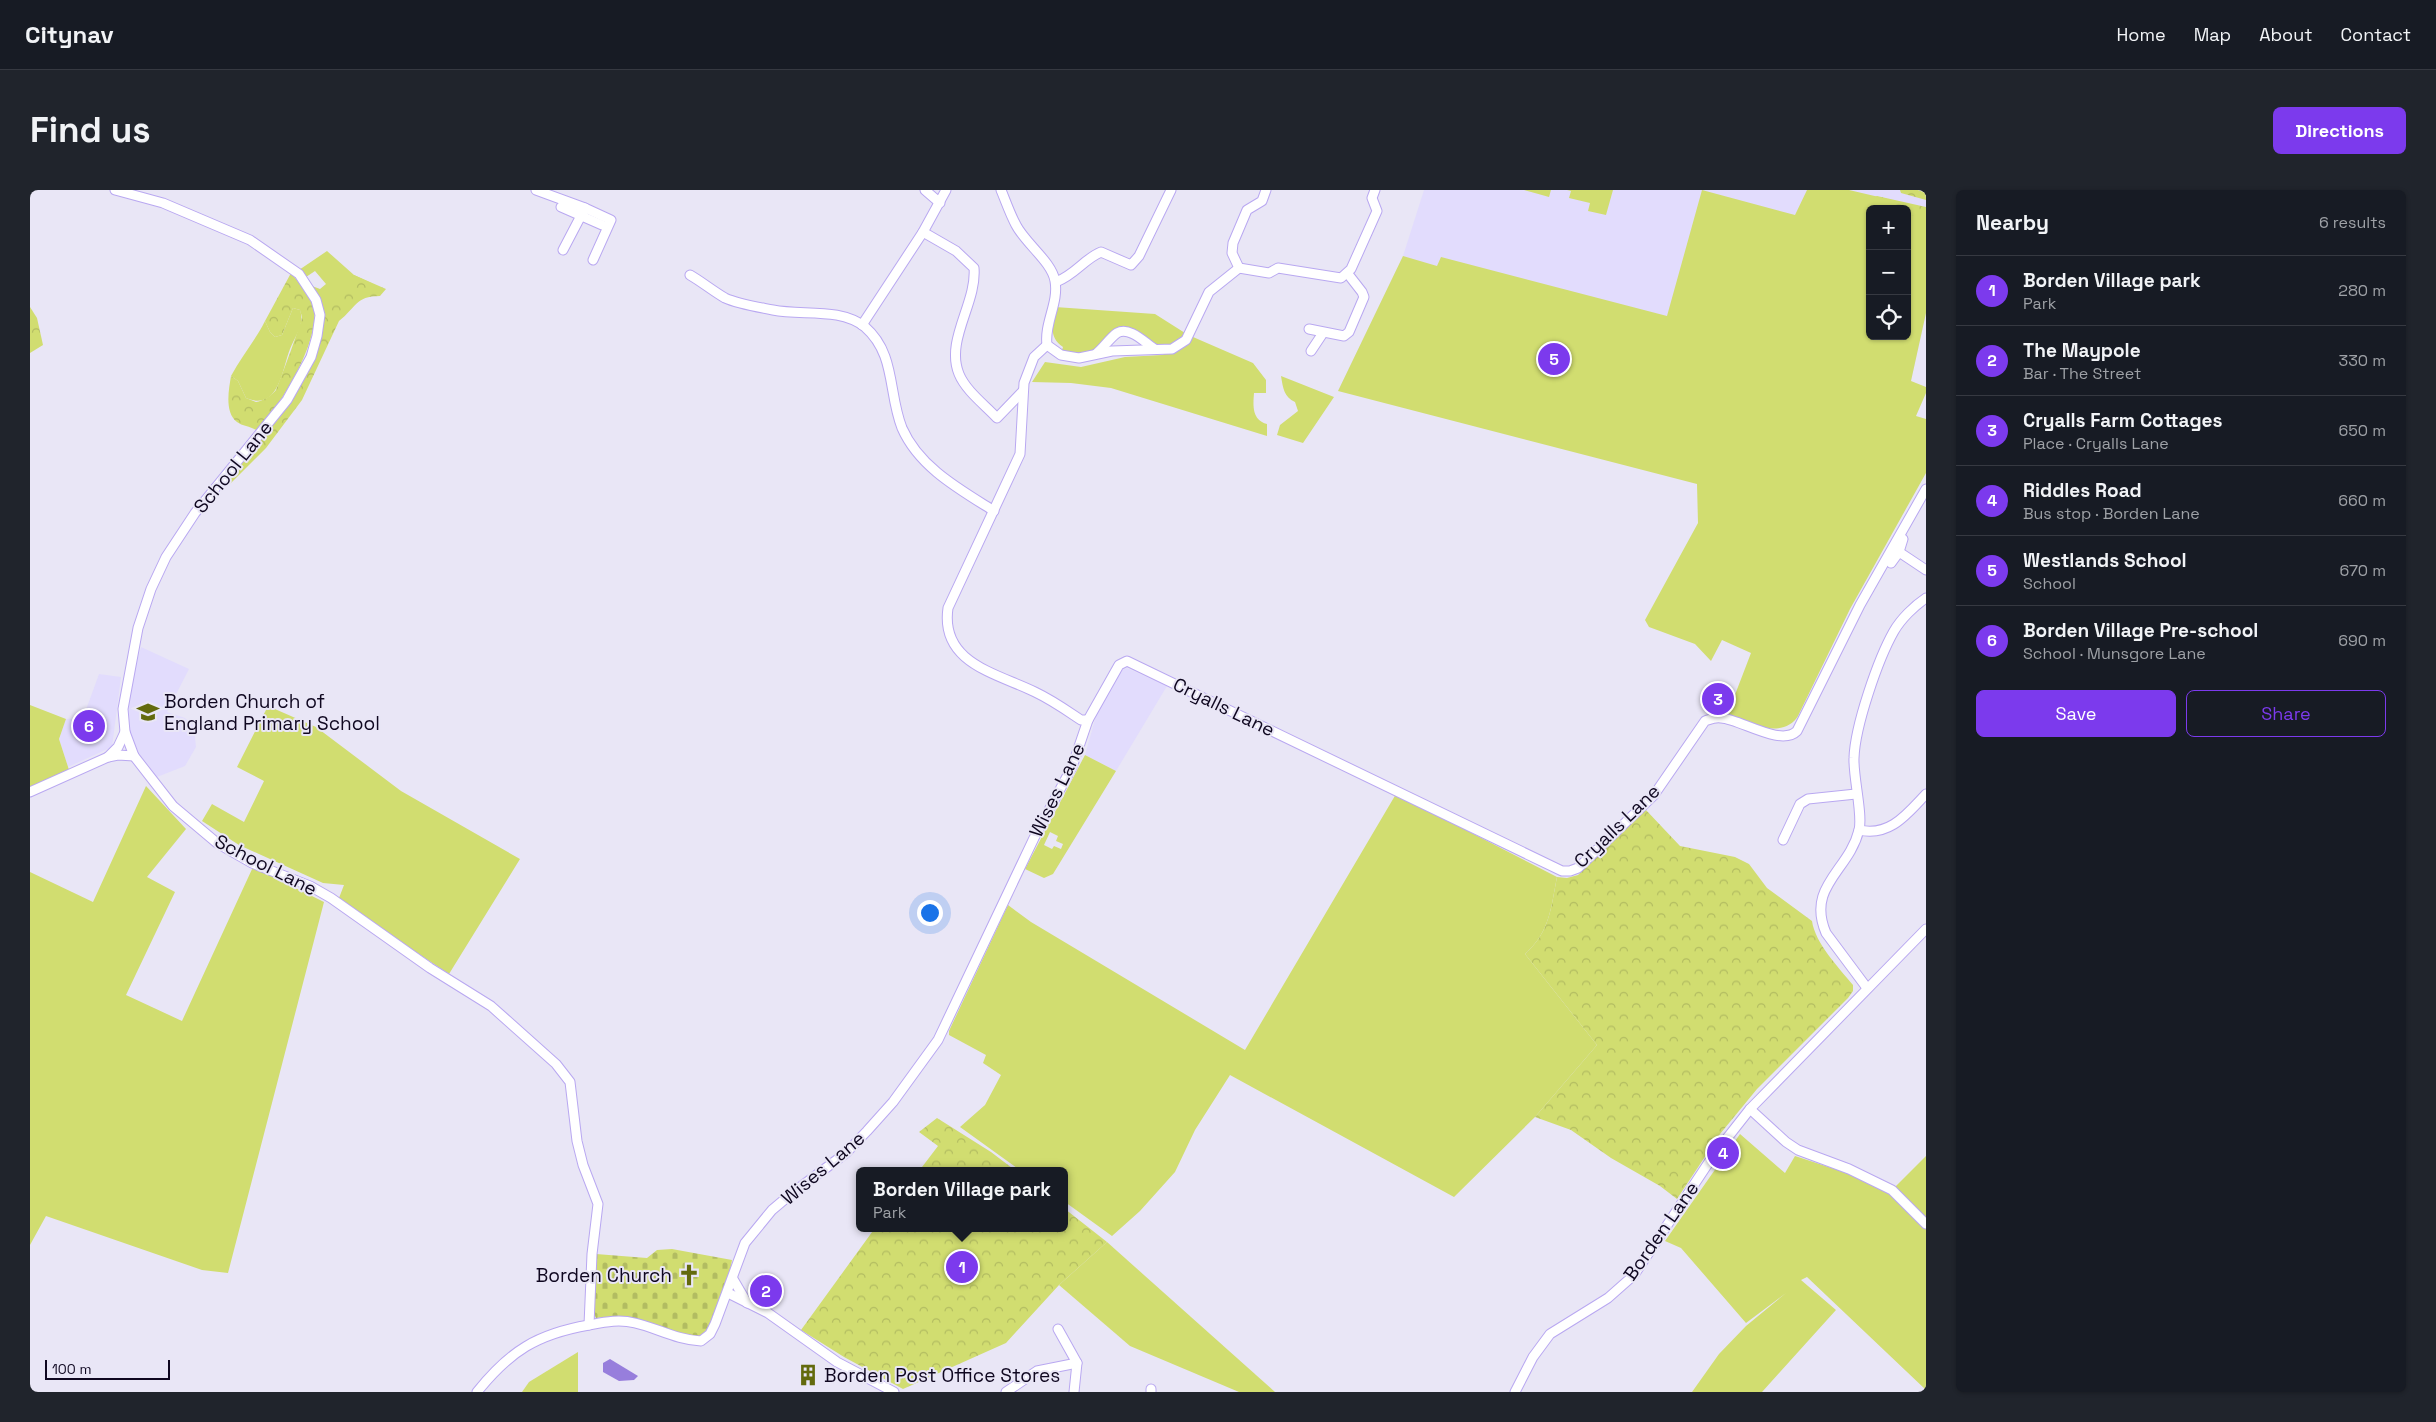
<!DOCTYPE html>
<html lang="en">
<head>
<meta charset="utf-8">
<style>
	:root { --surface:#171b24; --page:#20242c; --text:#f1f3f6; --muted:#9ea1a6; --line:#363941; --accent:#7c3aed }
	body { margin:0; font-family:"Space Grotesk",sans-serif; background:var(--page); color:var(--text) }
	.controls { position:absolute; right:15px; top:15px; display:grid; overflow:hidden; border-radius:8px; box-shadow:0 1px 4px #0004 }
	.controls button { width:45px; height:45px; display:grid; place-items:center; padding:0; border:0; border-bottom:1px solid var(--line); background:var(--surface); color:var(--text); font:25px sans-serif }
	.scale { position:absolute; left:15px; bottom:12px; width:125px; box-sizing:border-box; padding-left:5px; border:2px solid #0f0720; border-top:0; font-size:14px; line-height:18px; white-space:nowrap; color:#0f0720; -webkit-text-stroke:4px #e9e6f6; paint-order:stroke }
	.you { position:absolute; left:899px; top:722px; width:18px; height:18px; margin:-12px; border:4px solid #fff; border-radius:50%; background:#1a73e8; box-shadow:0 0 0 8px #1a73e833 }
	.badge { display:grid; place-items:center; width:32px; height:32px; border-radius:50%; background:var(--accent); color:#fff; font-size:16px; font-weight:700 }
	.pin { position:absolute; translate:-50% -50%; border:2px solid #fff; box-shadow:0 1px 5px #0006 }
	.popup { position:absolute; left:826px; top:977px; width:212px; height:65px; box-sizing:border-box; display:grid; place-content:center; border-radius:8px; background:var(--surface); filter:drop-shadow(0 1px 4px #0005); font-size:16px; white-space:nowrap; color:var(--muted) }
	.popup b { font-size:19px; color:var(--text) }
	.popup::after { content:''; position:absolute; left:50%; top:100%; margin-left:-10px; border:10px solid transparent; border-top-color:var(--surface) }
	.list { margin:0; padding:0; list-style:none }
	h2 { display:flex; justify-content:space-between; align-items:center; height:65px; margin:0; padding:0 20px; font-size:21px }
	h2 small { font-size:16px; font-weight:400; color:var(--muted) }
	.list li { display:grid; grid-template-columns:32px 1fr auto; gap:15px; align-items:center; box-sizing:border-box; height:70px; padding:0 20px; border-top:1px solid var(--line) }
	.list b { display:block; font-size:19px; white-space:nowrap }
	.list p { margin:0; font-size:16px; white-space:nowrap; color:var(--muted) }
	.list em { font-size:16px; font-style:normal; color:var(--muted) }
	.actions { display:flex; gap:10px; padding:15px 20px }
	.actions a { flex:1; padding:11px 0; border:1px solid var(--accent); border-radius:8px; text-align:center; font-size:18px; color:var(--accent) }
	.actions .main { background:var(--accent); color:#fff }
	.icon { flex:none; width:28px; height:28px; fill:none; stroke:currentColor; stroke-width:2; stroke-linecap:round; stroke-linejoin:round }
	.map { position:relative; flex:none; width:1896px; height:1202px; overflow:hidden; border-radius:8px }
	header { display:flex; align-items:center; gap:30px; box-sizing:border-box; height:70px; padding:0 25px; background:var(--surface); border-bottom:1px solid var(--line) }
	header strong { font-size:24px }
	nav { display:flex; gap:28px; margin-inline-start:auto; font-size:18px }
	.intro { display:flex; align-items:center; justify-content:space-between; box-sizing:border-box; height:120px; padding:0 30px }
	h1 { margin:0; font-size:35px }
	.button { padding:12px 22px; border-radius:8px; background:var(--accent); color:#fff; font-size:18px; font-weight:700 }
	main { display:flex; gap:30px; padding:0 30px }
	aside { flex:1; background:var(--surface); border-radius:8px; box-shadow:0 1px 4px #0004 }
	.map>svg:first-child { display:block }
</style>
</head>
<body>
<header>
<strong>Citynav</strong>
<nav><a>Home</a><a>Map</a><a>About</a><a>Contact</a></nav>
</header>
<div class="intro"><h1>Find us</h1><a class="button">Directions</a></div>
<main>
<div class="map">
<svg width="1896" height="1202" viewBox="0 0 1896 1202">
	<defs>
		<pattern id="forest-crowns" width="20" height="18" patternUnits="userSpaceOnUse" patternTransform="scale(1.25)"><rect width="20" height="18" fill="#d1dd70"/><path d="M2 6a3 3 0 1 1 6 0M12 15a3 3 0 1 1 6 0" fill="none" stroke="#b2bc61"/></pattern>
		<pattern id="cemetery-stones" width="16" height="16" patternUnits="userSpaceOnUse" patternTransform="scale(1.25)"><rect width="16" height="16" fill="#d1dd70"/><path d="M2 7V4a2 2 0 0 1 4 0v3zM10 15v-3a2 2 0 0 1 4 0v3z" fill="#b2bc61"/></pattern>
	</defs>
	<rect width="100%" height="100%" fill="#e9e6f6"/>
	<g fill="#e2dcfd" fill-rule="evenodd">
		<path d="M1394,0H1879L1896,5V123L1881,191L1308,201L1373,66ZM1840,19H1877V146H1840Z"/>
		<polygon points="111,457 159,479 137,522 155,528 164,537 166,557 155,576 127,587 109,563 98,538 99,499"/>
		<polygon points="1097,478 1137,496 1086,581 1055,565 1066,526 1089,481"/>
		<polygon points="69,484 91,487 82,557 38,577 29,549 36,529 53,528"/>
	</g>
	<g fill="#d1dd70" fill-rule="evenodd">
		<polygon points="1494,0 1521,0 1519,7"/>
		<polygon points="1537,0 1583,0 1576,25 1558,21 1560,13 1539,8 1541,1"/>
		<path d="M1672,0L1765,25L1777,0H1819L1896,18V123L1881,191L1896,197V203L1886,226L1896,229V283L1820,419L1768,526C1754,549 1716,536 1698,523L1721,463L1692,450L1681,471L1665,454L1619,437L1615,430L1668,333L1667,294L1308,201L1373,66L1407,76L1411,67L1637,126ZM1840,19H1877V146H1840Z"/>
		<path d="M297,61L324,85L341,93L294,125L269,80ZM285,81L296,94L290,99L282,96L276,87Z"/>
		<path d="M1025,117L1125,124L1155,143L1149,152L1132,159L1098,140C1078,154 1057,172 1032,160L1033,157C1018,147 1023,133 1025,117Z"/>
		<path d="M263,118L270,120C275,135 265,146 260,159C252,179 249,222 216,208L208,191L201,186C211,167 225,151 235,131L240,142L245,147L252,145Z"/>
		<path d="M1163,147L1223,173L1236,190V203H1224C1223,216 1222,230 1237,234V246L1081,198L1041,193L1002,192L1015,172L1051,177L1095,167L1132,165L1152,157Z"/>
		<path d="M1251,186L1304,207L1273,253L1247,245L1250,235L1268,221L1265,212C1254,207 1253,198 1251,186Z"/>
		<polygon points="0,515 36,529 29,549 40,583 0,599"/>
		<polygon points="238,516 286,537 371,601 490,669 419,784 313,714 309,708 314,695 293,693 209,655 172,631 182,614 214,632 234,591 207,577"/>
		<path d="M1055,565L1086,581L1023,684L1014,688L995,679ZM1020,642L1028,646L1026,651L1033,654L1031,659L1024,656L1022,659L1014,655Z"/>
		<polygon points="116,596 156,639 117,687 145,702 96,805 152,831 223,677 294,712 198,1083 172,1080 16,1026 0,1055 0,682 63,712"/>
		<path d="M1366,604L1527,687C1521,717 1520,742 1495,764L1567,855L1505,927L1424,1007L1200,885L1165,940L1145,982L1110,1021L1082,1046L1035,1012L1034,981H991L930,937L955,915L971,885L953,873L956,865L919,845V841L978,715L1001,732L1215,860Z"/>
		<polygon points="1710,944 1755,983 1765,966 1823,985 1862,1003 1896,1039 1896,1200 1777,1087 1771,1090 1806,1120 1732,1202 1662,1202 1689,1164 1716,1136 1756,1103 1716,1133 1651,1058 1635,1051"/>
		<polygon points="1896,966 1896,1029 1865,997"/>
		<polygon points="1077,1052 1245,1202 1209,1202 1100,1156 1029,1095"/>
		<polygon points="548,1162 548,1202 492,1202 499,1192"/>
	</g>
	<g fill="url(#forest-crowns)">
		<polygon points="1870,0 1888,0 1896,3 1896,10 1871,3"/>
		<path d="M1847,6L1896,17V29L1877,24V19C1864,19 1853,19 1842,11V8Z"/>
		<path d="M261,83C267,91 278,101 282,110C294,140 261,196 244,220C239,228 232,234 226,240C220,236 212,236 207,232C194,222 199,199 201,186L208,191L216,208L226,212C233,211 241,206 246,200C248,196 272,132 272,127C272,126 270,121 270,120L263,118L252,145L245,147L240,142L235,131Z"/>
		<path d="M324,85L356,99L350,106C325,106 326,118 309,131L272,210L236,258L199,295L198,287L260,214L294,125Z"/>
		<polygon points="0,117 7,128 13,155 0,163"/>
		<path d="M1615,619L1650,656L1705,667L1719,674L1737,698L1782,731C1785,753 1809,778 1823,795V801L1818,808L1727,899L1690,944L1647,1009L1630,996L1581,968L1541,940L1505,927L1567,855L1495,764C1520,742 1521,717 1527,687L1537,688L1548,685Z"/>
		<polygon points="907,928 961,962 986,981 889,981 908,956 889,942"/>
		<polygon points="1035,1019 1077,1052 1029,1095 976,1153 873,1199 814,1167 771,1140 845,1038 1034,1038"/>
	</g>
	<path fill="url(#cemetery-stones)" d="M642,1059L702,1070C698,1095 690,1128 671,1146H658L587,1126L566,1128C562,1122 566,1075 566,1064L617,1068L627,1060Z"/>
	<polygon fill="#977edc" points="580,1169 608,1186 604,1190 589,1191 573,1182 573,1173"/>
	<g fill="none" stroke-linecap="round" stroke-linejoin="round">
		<g stroke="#b9a8f1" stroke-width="11">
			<g id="minor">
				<polyline points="85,0 133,13 220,50 269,84 286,110 290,125 287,146 281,167 257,210 165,323 136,367 121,399 108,438 93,519 95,542 104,566 143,616 187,653 222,673 280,696 301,708 400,778 461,816 526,874 540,892 547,951 553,975 568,1014 562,1064 559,1135"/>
				<polyline points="506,0 555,18 581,30 563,70"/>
				<polyline points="895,0 910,13"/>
				<path d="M971,0C976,12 980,24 986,35C995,53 1022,72 1025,91C1029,113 1014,133 1017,155"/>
				<polyline points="531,17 572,35"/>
				<path d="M893,42L926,61L944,78C947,113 915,150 929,184C936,201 955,215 967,228L993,201"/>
				<polyline points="533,60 555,18"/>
				<polyline points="1209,78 1239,83 1248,78 1311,88 1321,79 1347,21 1342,8 1345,0"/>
				<path d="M660,85C672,92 683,101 695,108C708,114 728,117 743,120C772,126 810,117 835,137C866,164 858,203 872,238C889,277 929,299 964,321"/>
				<path d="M1026,92C1046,84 1054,69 1071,62L1101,75L1109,66L1141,0"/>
				<polyline points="832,135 893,42 916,0"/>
				<polyline points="1279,139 1314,146 1319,142 1334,107 1332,102 1318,84"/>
				<polyline points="1017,155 1031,165 1049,168 1082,161 1142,159 1156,150 1179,102 1209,78 1202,63 1203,53 1217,20 1232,11 1236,0"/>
				<polyline points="1281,161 1293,143"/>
				<path d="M1067,163C1074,157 1080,148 1087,143C1100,136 1115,153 1125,159"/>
				<polyline points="1869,362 1896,380"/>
				<polyline points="1861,373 1869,362 1873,349"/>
				<path d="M1058,530L1089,475L1097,471L1532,681H1540L1548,678L1624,605L1675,531C1681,529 1685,527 1691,528C1710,529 1751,557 1767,541L1830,415L1896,299"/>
				<polyline points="78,567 88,557 95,542"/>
				<polyline points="0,602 78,567 88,565 104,566"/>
				<path d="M1829,640C1860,647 1877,624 1896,604"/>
				<polyline points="1753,650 1770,614 1778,609 1826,604"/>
				<path d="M1837,798L1796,743C1776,696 1819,681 1829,640C1833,625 1823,586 1824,568C1825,536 1848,469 1864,441C1871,429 1884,416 1896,408"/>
				<polyline points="1720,919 1756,952 1768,960 1819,979 1862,1000 1896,1034"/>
				<polyline points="703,1089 717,1113"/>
				<polyline points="698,1103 738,1123 807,1172 864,1202"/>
				<polyline points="1028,1139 1047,1173 1044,1202"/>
				<polyline points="1121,1199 1121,1202"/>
				<path d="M447,1202C480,1161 507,1144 559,1135C575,1132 589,1129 605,1133C627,1138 647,1150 671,1151L680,1144L685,1134L715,1053L742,1020L761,1004L816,963L837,941L863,912L908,850L1004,648L1042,577L1058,530H1051C1036,520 1022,510 1005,502C966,483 910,473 918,418L990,264L994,193L1004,167L1017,155"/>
				<polyline points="976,1202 1007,1181 1047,1173"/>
				<polyline points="1485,1202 1503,1167 1520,1144 1578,1108 1604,1085 1683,966 1720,919 1896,739"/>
			</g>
		</g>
		<use href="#minor" stroke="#fff" stroke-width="9"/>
	</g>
	<defs>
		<g id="school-bare" transform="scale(1.725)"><path d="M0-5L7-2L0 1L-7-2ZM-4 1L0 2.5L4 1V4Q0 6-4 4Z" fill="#636a0d" stroke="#e9e6f6" stroke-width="2.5" paint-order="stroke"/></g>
		<g id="church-bare" transform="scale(1.725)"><path d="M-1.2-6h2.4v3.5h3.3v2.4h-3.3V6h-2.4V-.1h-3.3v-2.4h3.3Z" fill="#636a0d" stroke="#e9e6f6" stroke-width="2.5" paint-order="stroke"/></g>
		<g id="building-bare" transform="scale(1.725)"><path d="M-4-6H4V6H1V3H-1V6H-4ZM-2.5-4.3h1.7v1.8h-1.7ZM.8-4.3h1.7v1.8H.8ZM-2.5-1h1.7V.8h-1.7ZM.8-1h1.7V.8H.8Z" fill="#636a0d" stroke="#e9e6f6" stroke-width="2.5" paint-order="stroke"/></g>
	</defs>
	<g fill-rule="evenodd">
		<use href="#school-bare" x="118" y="522"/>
		<use href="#church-bare" x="659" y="1085"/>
		<use href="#building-bare" x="778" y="1185"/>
	</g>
	<g text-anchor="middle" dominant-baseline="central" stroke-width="4" stroke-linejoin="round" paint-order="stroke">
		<g font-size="19" fill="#0f0720" stroke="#e9e6f6">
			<text transform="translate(203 277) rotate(-51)">School Lane</text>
			<text transform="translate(1194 517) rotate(26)">Cryalls Lane</text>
			<text transform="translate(1027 600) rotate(-64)">Wises Lane</text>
			<text transform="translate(1587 636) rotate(-44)">Cryalls Lane</text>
			<text transform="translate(236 675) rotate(27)">School Lane</text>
			<text transform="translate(793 978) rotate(-40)">Wises Lane</text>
			<text transform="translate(1631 1041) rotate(-55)">Borden Lane</text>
		</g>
		<g font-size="19" fill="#0f0720" stroke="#e9e6f6" text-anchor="start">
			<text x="134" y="511">Borden Church of<tspan x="134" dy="22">England Primary School</tspan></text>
			<text x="642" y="1085" text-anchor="end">Borden Church</text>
			<text x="794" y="1185">Borden Post Office Stores</text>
		</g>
	</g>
</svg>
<div class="controls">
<button>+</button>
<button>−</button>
<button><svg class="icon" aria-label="locate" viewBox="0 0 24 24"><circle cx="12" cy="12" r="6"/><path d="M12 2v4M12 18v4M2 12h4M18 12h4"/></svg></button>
</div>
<div class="scale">100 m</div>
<div class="you"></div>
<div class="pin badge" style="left:932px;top:1077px">1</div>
<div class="popup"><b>Borden Village park</b>Park</div>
<div class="pin badge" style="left:736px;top:1101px">2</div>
<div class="pin badge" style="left:1688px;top:509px">3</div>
<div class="pin badge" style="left:1693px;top:963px">4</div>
<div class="pin badge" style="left:1524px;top:169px">5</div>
<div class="pin badge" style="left:59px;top:536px">6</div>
</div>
<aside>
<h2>Nearby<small>6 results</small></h2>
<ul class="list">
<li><span class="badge">1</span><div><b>Borden Village park</b><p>Park</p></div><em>280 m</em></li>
<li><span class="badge">2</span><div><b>The Maypole</b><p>Bar · The Street</p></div><em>330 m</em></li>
<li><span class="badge">3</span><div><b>Cryalls Farm Cottages</b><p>Place · Cryalls Lane</p></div><em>650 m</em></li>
<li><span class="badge">4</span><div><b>Riddles Road</b><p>Bus stop · Borden Lane</p></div><em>660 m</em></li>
<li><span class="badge">5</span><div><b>Westlands School</b><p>School</p></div><em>670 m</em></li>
<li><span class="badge">6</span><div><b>Borden Village Pre-school</b><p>School · Munsgore Lane</p></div><em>690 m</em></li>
</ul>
<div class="actions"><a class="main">Save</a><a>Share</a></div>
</aside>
</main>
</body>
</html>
